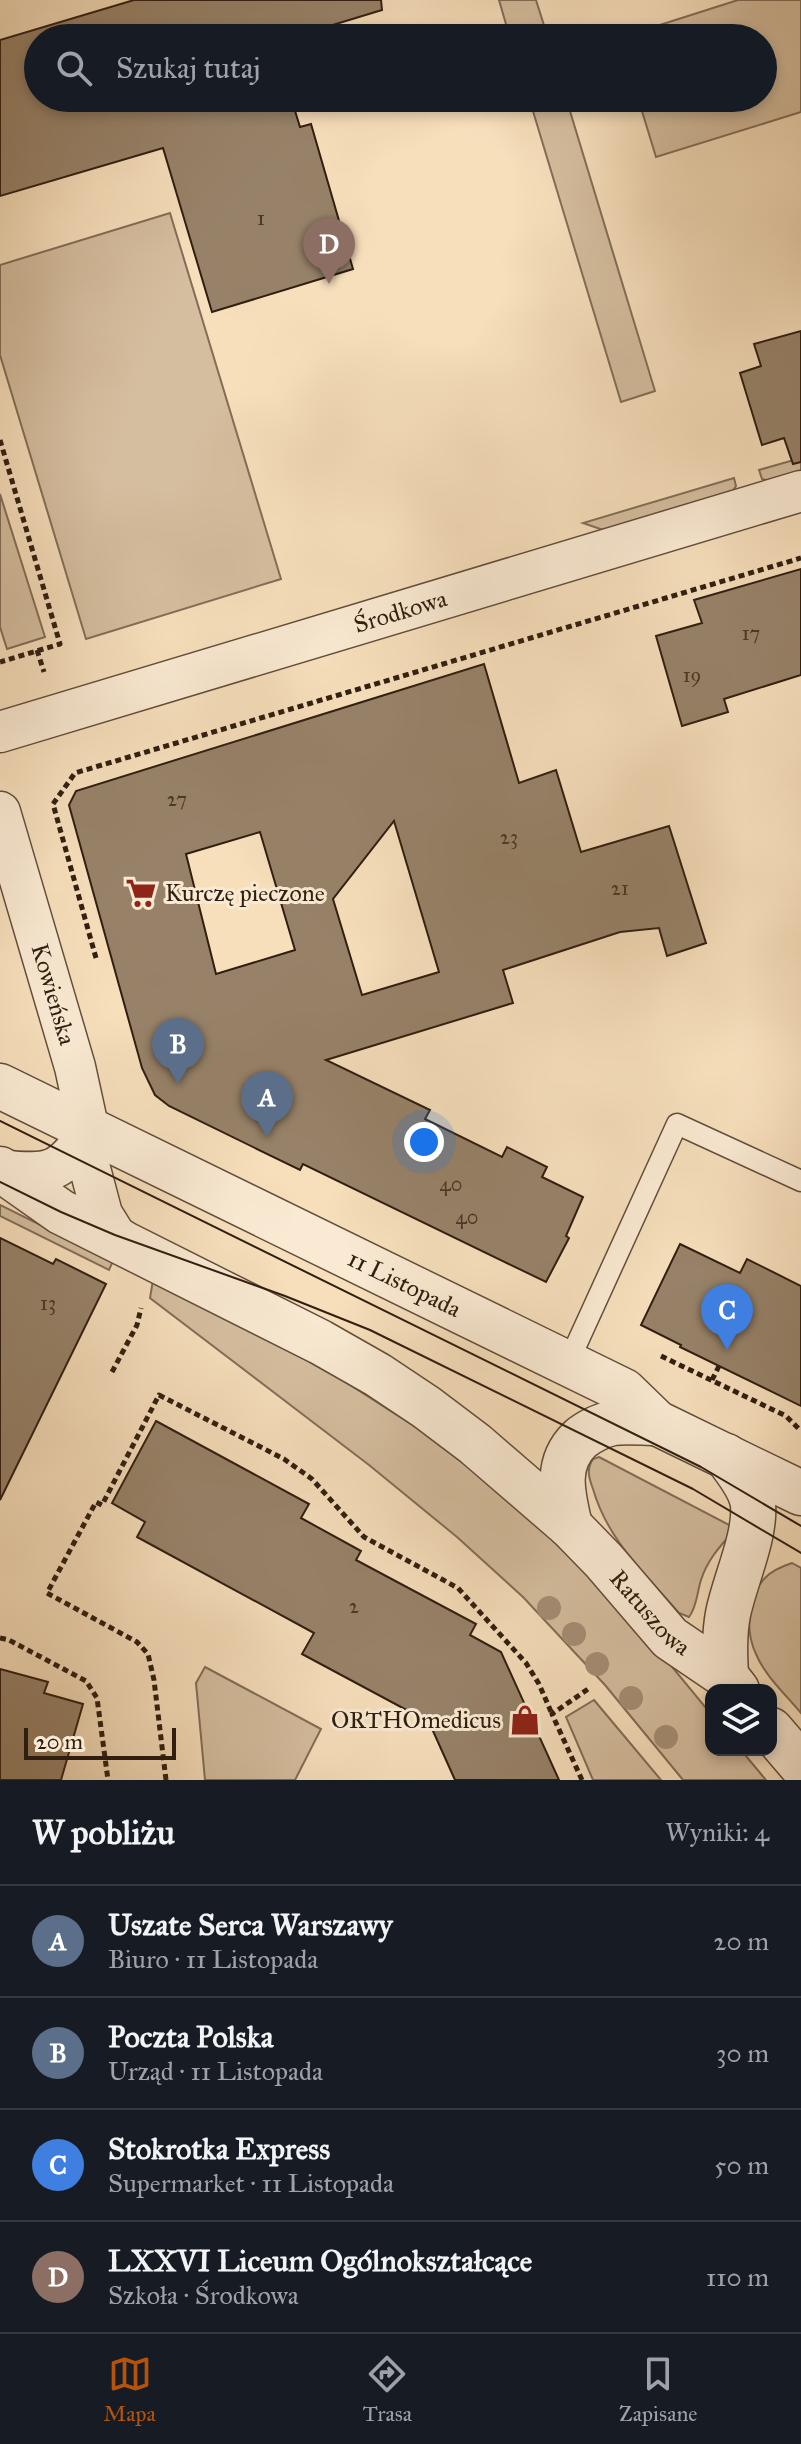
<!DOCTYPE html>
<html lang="pl">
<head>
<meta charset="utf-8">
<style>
	:root { --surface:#171b24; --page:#242831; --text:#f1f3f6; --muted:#9ea1a6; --line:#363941; --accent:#b45309 }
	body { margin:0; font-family:"IM FELL Great Primer",serif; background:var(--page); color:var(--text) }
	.controls { position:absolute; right:24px; bottom:24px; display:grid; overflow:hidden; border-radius:16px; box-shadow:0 4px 12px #0003 }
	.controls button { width:72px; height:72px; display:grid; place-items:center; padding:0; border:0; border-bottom:2px solid var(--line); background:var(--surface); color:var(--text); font:40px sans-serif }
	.scale { position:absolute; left:24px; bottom:20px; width:152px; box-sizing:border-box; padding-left:8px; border:4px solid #301e10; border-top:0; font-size:22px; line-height:28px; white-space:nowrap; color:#301e10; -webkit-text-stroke:6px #faead3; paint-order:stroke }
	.you { position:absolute; left:424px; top:1142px; width:28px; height:28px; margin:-20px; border:6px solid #fff; border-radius:50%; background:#1a73e8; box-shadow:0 0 0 12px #1a73e833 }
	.badge { display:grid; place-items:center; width:52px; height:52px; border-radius:50%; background:var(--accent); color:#fff; font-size:26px; font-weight:700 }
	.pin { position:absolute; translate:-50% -66px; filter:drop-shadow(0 2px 4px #0008) }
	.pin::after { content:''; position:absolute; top:42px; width:28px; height:24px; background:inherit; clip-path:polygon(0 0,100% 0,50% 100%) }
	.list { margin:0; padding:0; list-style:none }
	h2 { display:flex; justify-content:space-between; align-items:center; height:104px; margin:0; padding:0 32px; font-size:34px }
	h2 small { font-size:26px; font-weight:400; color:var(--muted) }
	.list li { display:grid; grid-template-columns:52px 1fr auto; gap:24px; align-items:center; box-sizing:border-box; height:112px; padding:0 32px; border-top:2px solid var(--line) }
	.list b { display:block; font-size:30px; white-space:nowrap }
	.list p { margin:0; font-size:26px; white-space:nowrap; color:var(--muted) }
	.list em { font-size:26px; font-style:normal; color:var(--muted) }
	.icon { flex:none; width:44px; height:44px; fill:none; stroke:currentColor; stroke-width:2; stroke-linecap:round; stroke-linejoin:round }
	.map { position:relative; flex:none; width:801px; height:1780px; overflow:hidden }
	.search { position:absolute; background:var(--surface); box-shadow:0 4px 12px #0003; left:24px; right:24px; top:24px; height:88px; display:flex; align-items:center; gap:20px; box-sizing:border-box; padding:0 28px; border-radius:44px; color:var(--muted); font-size:30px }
	.sheet { height:552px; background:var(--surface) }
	nav { display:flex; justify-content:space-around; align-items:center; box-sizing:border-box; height:112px; border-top:2px solid var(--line); background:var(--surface); font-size:22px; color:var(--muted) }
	nav a { display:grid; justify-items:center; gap:4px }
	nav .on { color:var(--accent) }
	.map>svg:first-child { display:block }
</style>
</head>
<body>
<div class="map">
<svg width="801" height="1780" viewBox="0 0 801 1780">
	<rect width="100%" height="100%" fill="#f7dfbc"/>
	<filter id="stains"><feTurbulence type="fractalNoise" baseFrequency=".0025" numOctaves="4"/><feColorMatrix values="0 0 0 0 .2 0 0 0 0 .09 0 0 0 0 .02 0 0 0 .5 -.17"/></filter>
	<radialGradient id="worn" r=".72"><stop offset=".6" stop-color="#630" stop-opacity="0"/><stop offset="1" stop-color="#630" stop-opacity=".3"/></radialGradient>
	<g fill="#d5be9f" stroke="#826e58" stroke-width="2">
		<polygon points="499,0 536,0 548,38 510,38"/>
		<polygon points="738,0 801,0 801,112 656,157 638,98 763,98 763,38 619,38"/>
		<polygon points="529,98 566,98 655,391 621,402"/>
		<polygon points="170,213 281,579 86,639 0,355 0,265"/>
		<polygon points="801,458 801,471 769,481 762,479 759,470"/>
		<polygon points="734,478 736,486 732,492 606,531 583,523"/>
		<polygon points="0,494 45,637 7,649 0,627"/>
		<polygon points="0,1205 113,1261 109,1270 0,1216"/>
		<polygon points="153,1280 333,1374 417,1428 497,1489 561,1548 650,1640 711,1714 711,1750 741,1750 766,1780 683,1780 605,1685 523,1597 457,1537 369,1465 150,1298"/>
		<path d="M599,1457L733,1527V1532C719,1547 707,1561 701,1580C697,1592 697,1607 689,1617L679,1613C645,1573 608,1541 593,1489C589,1478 586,1470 593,1459Z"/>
		<path d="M792,1563L801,1568V1713C786,1695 765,1676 756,1654C745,1631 747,1596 765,1578C772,1570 783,1566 792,1563Z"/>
		<polygon points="205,1667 321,1729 295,1780 205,1780 196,1683"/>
		<polygon points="594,1700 661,1780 593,1780 566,1717"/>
	</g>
	<g fill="#978269" stroke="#301e10" stroke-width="2" fill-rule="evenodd">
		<polygon points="134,0 381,0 382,10 290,38 38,38 38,98 291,98 300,127 311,124 353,269 212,312 163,148 0,196 0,40"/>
		<polygon points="801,331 801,462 793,464 784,438 762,445 740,373 761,366 754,344"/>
		<polygon points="801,569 801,675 724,699 728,712 682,726 656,636 702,623 694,600"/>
		<path d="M484,664L519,783L556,770L581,852L669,826L706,943L667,956L659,928L620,932L503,970L513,1003L326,1060L430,1110L425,1119L502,1157L507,1147L547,1167L542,1177L583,1197L566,1236L569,1238L546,1282L303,1164L300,1170L169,1106L155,1095L142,1068L69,805L76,791ZM394,821L439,972L362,995L333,899ZM260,832L295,950L216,974L186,854Z"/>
		<polygon points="0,1238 53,1264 56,1259 106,1284 0,1500"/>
		<polygon points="680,1244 740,1273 747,1259 801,1286 801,1406 680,1347 681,1345 641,1325"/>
		<polygon points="156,1421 309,1504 301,1518 361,1551 356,1560 476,1624 470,1635 501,1652 559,1780 455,1780 429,1722 302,1654 314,1633 137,1537 145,1522 112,1503"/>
		<polygon points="0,1669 48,1682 44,1693 83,1704 61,1780 0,1780"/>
	</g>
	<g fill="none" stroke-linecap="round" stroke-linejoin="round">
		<g stroke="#624e3b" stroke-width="23">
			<polyline id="service" points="568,1363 677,1124 801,1181"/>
		</g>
		<g stroke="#624e3b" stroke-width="43">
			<g id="minor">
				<path id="s1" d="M0,732L801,491"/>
				<path id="s2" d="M0,812L75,1067L89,1131V1165L102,1214L115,1235L134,1249"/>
				<path d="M1,1170C50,1176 62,1173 89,1131"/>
			</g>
		</g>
		<g stroke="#624e3b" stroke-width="47">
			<g id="tertiary">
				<path id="s3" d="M0,1086L624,1391L657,1423L801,1493"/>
				<path id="s4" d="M0,1169L61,1212L320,1342L378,1375L426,1407L475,1444L570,1526L604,1561L670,1638L726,1676L737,1690"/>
				<path d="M570,1526C563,1495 554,1464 580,1439C588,1432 602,1425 613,1423C627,1421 643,1423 657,1423"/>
				<path d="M726,1676C725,1656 724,1635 728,1614C734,1583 756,1536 753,1505C751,1487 736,1470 726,1456"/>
				<polyline points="771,1730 801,1765"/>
			</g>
		</g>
		<g stroke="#301e10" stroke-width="5" stroke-dasharray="6 4" stroke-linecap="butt">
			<polyline points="0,440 60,644 0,662"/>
			<polyline points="37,650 44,672"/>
			<polyline points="96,958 53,804 75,773 801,558"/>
			<polyline points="661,1356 786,1416 801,1431"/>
			<polyline points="112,1372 137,1325 141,1308"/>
			<polyline points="712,1380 719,1366"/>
			<polyline points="0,1638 9,1640 86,1681 97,1698 108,1780"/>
			<polyline points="166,1780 154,1680 148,1654 137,1642 47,1593 96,1502 102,1505 159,1395 284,1459 312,1479 364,1537 458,1588 526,1663 539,1684 552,1714"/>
			<polyline points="582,1780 552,1714 591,1687"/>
		</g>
		<use href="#service" stroke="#faead3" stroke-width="20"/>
		<use href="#minor" stroke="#faead3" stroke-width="40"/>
		<use href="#tertiary" stroke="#faead3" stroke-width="44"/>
		<g stroke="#301e10" stroke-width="2">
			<polyline points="0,1121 701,1467 801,1526"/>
			<polyline points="0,1182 61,1212 115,1235 285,1296 370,1330 693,1489 801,1553"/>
		</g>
	</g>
	<g fill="#a58f75">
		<circle cx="549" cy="1608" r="12"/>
		<circle cx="574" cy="1634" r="12"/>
		<circle cx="597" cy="1664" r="12"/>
		<circle cx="631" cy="1698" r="12"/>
		<circle cx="666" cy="1737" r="12"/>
	</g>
	<defs>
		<g id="supermarket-bare" transform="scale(2.4)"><path d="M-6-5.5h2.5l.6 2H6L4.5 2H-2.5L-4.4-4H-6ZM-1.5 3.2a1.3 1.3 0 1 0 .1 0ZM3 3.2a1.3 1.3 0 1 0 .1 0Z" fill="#8f2418" stroke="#faead3" stroke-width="2.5" paint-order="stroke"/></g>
		<g id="shop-bare" transform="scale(2.4)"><path d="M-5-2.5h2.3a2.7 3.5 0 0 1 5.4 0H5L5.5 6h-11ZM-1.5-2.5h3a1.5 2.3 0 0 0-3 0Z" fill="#8f2418" stroke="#faead3" stroke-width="2.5" paint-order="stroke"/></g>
	</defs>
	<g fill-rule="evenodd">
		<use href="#supermarket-bare" x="141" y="893"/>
		<use href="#shop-bare" x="525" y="1720"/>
	</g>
	<g text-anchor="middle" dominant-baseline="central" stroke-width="6" stroke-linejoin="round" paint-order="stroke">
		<g font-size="20" fill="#4a3726">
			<text x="261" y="218">1</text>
			<text x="751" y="633">17</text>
			<text x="692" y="675">19</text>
			<text x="177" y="799">27</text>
			<text x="509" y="837">23</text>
			<text x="620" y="888">21</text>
			<text x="451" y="1184">40</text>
			<text x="467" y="1217">40</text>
			<text x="48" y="1303">13</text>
			<text x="354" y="1606">2</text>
		</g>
		<g font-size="24" fill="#301e10" stroke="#faead3">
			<text stroke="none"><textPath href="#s1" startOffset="418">Środkowa</textPath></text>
			<text stroke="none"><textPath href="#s2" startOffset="190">Kowieńska</textPath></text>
			<text stroke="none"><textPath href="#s3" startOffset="450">11 Listopada</textPath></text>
			<text stroke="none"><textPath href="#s4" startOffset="794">Ratuszowa</textPath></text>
		</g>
		<g font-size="24" fill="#301e10" stroke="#faead3" text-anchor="start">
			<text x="165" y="893">Kurczę pieczone</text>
			<text x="501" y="1720" text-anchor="end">ORTHOmedicus</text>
		</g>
	</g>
	<rect width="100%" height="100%" filter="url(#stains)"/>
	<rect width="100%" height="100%" fill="url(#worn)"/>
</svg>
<div class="controls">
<button><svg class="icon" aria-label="layers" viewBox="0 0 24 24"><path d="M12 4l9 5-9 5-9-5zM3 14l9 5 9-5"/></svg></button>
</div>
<div class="scale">20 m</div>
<div class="you"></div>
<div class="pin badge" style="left:267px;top:1137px;background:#5c6f8a">A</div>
<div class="pin badge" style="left:178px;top:1084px;background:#5c6f8a">B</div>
<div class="pin badge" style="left:727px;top:1350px;background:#3f7fe0">C</div>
<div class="pin badge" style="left:329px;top:284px;background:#8d6e63">D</div>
<div class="search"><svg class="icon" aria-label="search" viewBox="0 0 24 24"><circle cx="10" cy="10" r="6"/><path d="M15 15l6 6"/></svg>Szukaj tutaj</div>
</div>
<section class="sheet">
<h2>W pobliżu<small>Wyniki: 4</small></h2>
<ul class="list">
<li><span class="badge" style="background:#5c6f8a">A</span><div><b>Uszate Serca Warszawy</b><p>Biuro · 11 Listopada</p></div><em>20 m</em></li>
<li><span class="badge" style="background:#5c6f8a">B</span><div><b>Poczta Polska</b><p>Urząd · 11 Listopada</p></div><em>30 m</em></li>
<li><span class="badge" style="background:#3f7fe0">C</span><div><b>Stokrotka Express</b><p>Supermarket · 11 Listopada</p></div><em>50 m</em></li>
<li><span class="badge" style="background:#8d6e63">D</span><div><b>LXXVI Liceum Ogólnokształcące</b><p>Szkoła · Środkowa</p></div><em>110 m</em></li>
</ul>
</section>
<nav>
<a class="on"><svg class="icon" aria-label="map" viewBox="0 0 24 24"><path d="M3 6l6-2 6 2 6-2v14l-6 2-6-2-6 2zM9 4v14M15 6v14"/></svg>Mapa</a>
<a><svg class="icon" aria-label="directions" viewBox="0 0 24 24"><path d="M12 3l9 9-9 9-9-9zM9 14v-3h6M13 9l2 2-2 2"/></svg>Trasa</a>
<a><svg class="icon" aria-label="saved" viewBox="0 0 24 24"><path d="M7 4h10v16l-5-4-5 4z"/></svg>Zapisane</a>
</nav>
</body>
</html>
